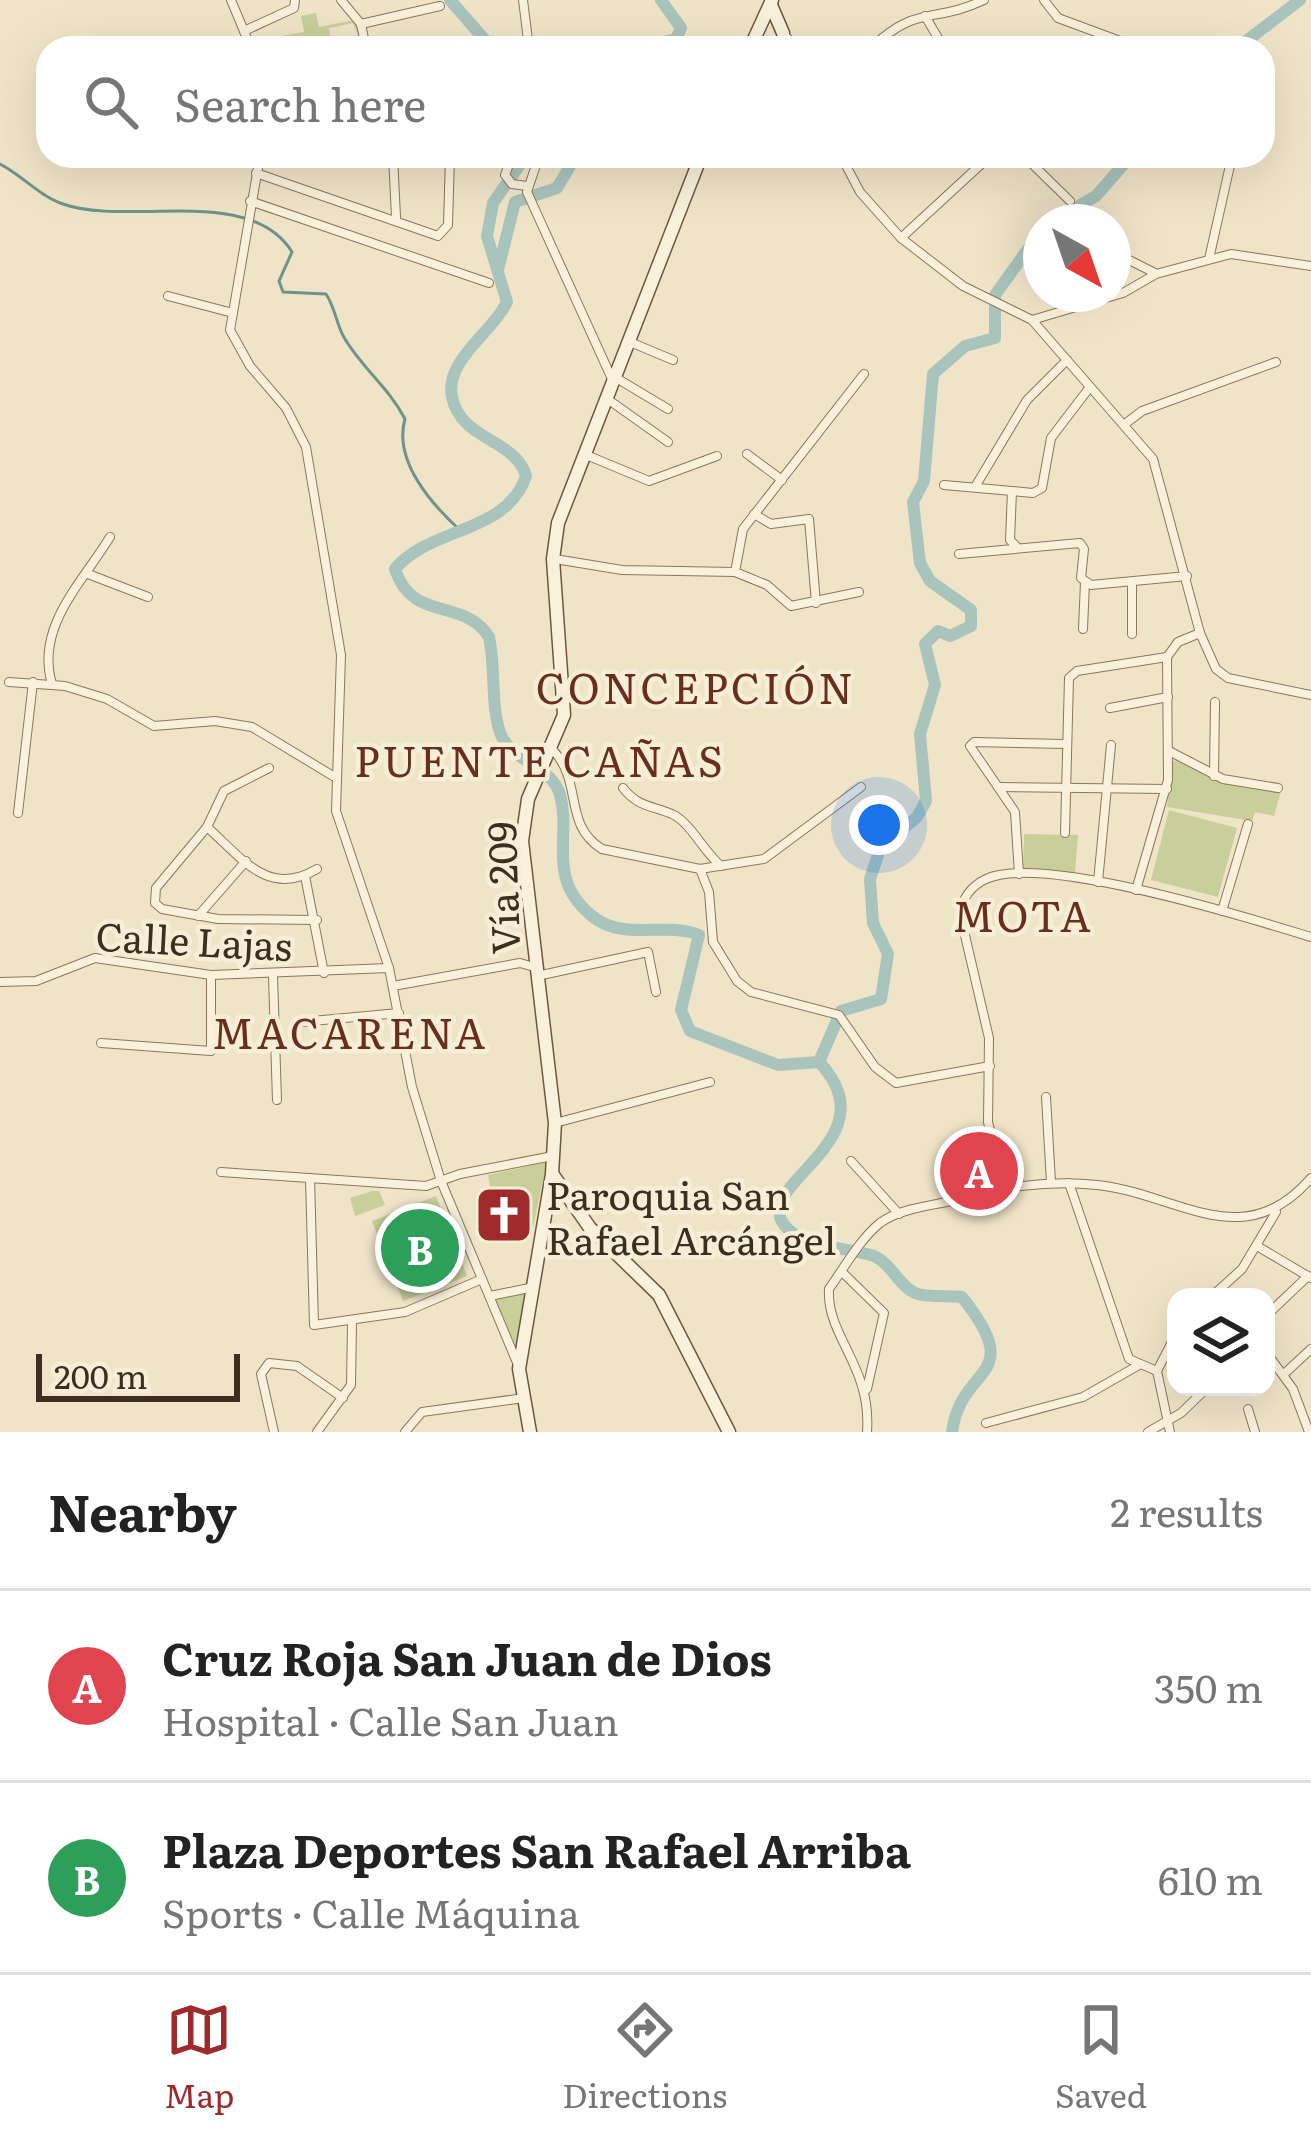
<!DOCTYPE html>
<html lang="en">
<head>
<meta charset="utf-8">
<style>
	:root { --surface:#fff; --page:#f2f2f2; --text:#222; --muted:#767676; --line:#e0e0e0; --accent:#9e2a2b }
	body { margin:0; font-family:Literata,serif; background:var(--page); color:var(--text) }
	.controls { position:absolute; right:36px; bottom:36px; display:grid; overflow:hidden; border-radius:24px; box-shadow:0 12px 48px #0002 }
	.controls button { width:108px; height:108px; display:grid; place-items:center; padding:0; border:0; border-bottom:3px solid var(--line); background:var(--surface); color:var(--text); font:60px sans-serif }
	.compass { position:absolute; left:1023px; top:204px; width:108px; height:108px; border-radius:50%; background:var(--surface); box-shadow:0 12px 48px #0002; rotate:140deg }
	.scale { position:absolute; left:36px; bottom:30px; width:204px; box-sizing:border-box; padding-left:12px; border:6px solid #3d2e20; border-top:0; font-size:33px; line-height:42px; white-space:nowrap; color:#3d2e20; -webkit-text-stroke:9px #f7eed8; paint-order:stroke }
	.you { position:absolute; left:879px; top:825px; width:42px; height:42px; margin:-30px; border:9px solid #fff; border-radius:50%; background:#1a73e8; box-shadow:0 0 0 18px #1a73e833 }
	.badge { display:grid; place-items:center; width:78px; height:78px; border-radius:50%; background:var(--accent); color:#fff; font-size:39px; font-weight:700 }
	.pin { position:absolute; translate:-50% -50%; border:6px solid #fff; box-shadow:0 3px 12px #0006 }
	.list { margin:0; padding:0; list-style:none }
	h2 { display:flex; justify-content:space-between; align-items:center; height:156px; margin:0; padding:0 48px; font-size:51px }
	h2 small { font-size:39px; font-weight:400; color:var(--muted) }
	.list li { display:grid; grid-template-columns:78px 1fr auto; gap:36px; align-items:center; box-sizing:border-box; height:192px; padding:0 48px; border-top:3px solid var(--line) }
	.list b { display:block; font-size:45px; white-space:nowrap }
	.list p { margin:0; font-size:39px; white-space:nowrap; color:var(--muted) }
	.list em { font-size:39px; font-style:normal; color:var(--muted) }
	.icon { flex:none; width:66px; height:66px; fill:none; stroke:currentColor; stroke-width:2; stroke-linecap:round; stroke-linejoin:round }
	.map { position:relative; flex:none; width:1311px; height:1432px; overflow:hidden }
	.search { position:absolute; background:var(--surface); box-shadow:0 12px 48px #0002; left:36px; right:36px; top:36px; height:132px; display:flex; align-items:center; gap:30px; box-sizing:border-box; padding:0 42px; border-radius:36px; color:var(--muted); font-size:45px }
	.sheet { height:540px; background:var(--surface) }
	nav { display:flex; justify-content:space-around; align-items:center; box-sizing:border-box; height:168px; border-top:3px solid var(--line); background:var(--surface); font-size:33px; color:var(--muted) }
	nav a { display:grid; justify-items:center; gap:6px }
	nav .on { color:var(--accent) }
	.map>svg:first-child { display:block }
</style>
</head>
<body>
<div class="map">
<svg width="1311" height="1432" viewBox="0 0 1311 1432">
	<rect width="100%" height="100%" fill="#f0e4c8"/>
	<g fill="#c9cf9b">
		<polygon points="316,13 319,27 355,20 363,48 353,23 329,28 333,48 304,48 300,37 281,41 279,48 276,37 304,32 301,16"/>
		<polygon points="1179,759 1230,783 1281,791 1274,816 1255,812 1252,821 1167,807 1173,761"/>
		<polygon points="1169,810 1237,828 1218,897 1151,880"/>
		<polygon points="1024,834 1078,835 1075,873 1023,870"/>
		<polygon points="547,1162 533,1227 493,1235 482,1195 491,1192 488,1175"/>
		<polygon points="372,1191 379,1191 385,1205 355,1216 350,1198"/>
		<polygon points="436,1196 467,1276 403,1301 372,1221"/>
		<polygon points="526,1293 516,1347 494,1300"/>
	</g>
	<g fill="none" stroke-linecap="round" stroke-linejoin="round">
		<path stroke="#6f938a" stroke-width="3" d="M0,164C22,175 39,196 63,204C127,227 250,184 292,252L279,281L283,292L326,294C336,309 336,325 345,339C363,369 389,388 405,419C393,461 432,505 462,532"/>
		<g stroke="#a9c4bc" stroke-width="12">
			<polyline points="450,0 492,48"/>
			<polyline points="638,48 676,39 681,28 661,0"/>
			<polyline points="1237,48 1300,0"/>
			<path d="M526,156L493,203L487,236L507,302C493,332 444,361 452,397C461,441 516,439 526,476C507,534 429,527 395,569C412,623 464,597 489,637C496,667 490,712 502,737C514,762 553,767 560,795C572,837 545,878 592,916C624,942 665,921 699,935L681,1010L690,1031L778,1065L819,1062"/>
			<polyline points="1051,222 1096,196 1131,156"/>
			<polyline points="498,270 515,202 557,188 576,156"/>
			<polyline points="819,1062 841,1011 881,999 888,954 873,923 870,879 880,849 917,817 926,801 920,734 935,685 925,644 938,631 950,636 971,626 971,610 930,581 920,563 913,502 924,481 933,374 965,346 995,338 995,295 1041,231"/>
			<path d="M819,1062C898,1145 732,1189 793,1233C813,1248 850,1248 874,1256C891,1263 899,1286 915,1293C927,1298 949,1295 962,1297C1028,1380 961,1363 952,1432"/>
		</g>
		<g stroke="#8d765c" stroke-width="10">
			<g id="minor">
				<polyline points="231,0 251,48"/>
				<polyline points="341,0 361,24 366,48"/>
				<polyline points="523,0 529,48"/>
				<polyline points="1044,0 1058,18 1139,48"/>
				<polyline points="925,16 944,48"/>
				<polyline points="361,24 440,6"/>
				<polyline points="244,31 294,8 295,0"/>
				<polyline points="783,34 798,48"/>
				<path d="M871,48C917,4 933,24 984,0"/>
				<polyline points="260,156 230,330 250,366 286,408 306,447 341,655 336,811 389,968 412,1087 441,1181 518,1365"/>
				<polyline points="393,156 396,217"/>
				<polyline points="512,156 505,175 512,184 527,186"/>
				<polyline points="539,156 527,192 612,379"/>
				<polyline points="841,156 860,192 901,238 963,286 1032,320 1153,459 1200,633 1216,669 1228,678 1311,695"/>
				<polyline points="1024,156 1070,201"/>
				<polyline points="256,173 438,236 448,225 450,156"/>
				<polyline points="250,201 489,283"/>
				<polyline points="1087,212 1092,222"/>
				<polyline points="901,238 990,156"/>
				<polyline points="1113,252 1155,273"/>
				<polyline points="1209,259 1231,161"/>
				<polyline points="168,296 233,313"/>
				<polyline points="1032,320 1123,293 1156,274 1231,254 1311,266"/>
				<polyline points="630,342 673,360"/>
				<polyline points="613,376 668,409"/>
				<polyline points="606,398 668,442"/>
				<polyline points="1125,424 1142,411 1276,362"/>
				<polyline points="584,454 649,481 717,456"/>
				<polyline points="747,454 782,480"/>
				<polyline points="944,485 1012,491 1010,540 1016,546"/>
				<polyline points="975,487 1027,400 1067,360"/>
				<polyline points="1012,491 1033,493 1042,488 1051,438 1090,387"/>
				<polyline points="754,514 771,524 809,519 816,603"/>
				<polyline points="959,554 1080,543 1084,549 1081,578 1091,585 1187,576"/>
				<polyline points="555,559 622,570 735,572 767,585 791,606 859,592"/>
				<polyline points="735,572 743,529 864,374"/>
				<polyline points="88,574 148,597"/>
				<polyline points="1083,629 1085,582"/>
				<polyline points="1132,634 1132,584"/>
				<polyline points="9,682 65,686 107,699 154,726 215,721 252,727 333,776"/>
				<path d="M52,684C35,627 82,583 110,537"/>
				<polyline points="1110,708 1168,697"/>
				<path d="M552,749C584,782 562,824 602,849L700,869L764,859L861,787"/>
				<polyline points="1169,751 1223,779 1278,788"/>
				<polyline points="269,768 224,791 207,827 156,888 155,903 162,909 218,919 317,920"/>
				<polyline points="1214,776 1215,702"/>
				<polyline points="998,787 1167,789"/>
				<path d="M623,788C639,808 652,805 674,815C692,825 704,852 721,866"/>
				<polyline points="18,813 33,682"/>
				<path d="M207,827C242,858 268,898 317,869"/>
				<polyline points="1065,833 1069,678 1077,671 1167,657"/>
				<polyline points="700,869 709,892 713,942 737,981 751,992 839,1015 875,1067 896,1083 990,1066"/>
				<polyline points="1019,874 1015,812 970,746 974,742 1066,744"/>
				<polyline points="305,876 324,973"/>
				<polyline points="1098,882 1111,745"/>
				<polyline points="1136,890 1168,780 1167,657 1178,642 1200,633"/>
				<polyline points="1222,911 1248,824"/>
				<polyline points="198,916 246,861"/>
				<polyline points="273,976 277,1100"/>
				<polyline points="537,976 648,952 656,992"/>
				<polyline points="0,982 36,981 95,958 211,975 389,968"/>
				<polyline points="393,986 520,963 534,967"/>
				<polyline points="301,1022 399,1013"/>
				<polyline points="101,1043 211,1051 211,975"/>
				<polyline points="1046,1097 1051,1182"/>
				<polyline points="555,1123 710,1082"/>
				<polyline points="851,1161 899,1214"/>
				<polyline points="221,1172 426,1186 460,1174 553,1156"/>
				<polyline points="310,1178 314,1325 405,1312 482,1279"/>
				<polyline points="1069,1183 1129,1359 1157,1371"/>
				<path d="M1003,1186L988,1122L989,1038L960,914C962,899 971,886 986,879C1041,853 1249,918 1311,937"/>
				<polyline points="1257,1246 1311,1278"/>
				<polyline points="842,1272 884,1313 867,1389"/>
				<polyline points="490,1296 534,1287"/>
				<polyline points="1211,1297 1242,1269 1276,1212"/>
				<polyline points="1266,1316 1308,1276"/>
				<polyline points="1266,1352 1293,1389 1309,1432"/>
				<polyline points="1284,1374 1311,1349"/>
				<polyline points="1248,1409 1255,1432"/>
				<polyline points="986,1423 1083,1397 1139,1365"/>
				<polyline points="274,1432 261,1374 269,1363 297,1366 343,1398"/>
				<polyline points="317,1432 351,1385 352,1323"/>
				<polyline points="405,1432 422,1412 524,1398"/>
				<path d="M867,1432C872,1366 826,1336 829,1289C844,1268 860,1239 880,1223C899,1209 928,1206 951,1201C1000,1188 1045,1179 1097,1185C1177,1193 1243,1257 1311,1178"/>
				<polyline points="1148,1432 1181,1413 1208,1387"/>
				<polyline points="1170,1432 1157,1371 1176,1334"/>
			</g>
		</g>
		<g stroke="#6f573f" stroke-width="15">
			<g id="secondary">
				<polyline points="771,5 783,33"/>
				<polyline points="750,48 772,0"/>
				<polyline points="553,1175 590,1228 659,1295 729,1432"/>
				<polyline points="530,1432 519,1369 552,1174 555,1123 522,841 528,799 564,715 553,559 558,523 701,156"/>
			</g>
		</g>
		<use href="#minor" stroke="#faf1dc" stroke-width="8"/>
		<use href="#secondary" stroke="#faf1dc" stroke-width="12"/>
	</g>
	<defs>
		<g id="church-square" transform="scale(3)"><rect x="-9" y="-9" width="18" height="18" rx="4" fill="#9e2a2b" stroke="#f7eed8"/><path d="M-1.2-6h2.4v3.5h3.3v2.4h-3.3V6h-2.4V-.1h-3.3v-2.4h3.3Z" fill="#fff"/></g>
	</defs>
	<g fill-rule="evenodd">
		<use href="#church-square" x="504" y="1215"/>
	</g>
	<g text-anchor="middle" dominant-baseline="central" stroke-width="9" stroke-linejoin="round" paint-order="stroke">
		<g font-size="39" fill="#3d2e20" stroke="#f7eed8">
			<text transform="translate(501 888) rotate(-92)">Vía 209</text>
			<text transform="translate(194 939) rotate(3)">Calle Lajas</text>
		</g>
		<g font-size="39" fill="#3d2e20" stroke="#f7eed8" text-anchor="start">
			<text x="546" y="1193">Paroquia San<tspan x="546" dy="45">Rafael Arcángel</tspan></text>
		</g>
		<g font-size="42" letter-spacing="3" fill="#6b2e1e" stroke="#f7eed8">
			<text x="696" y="686">CONCEPCIÓN</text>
			<text x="540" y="759">PUENTE CAÑAS</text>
			<text x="1023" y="914">MOTA</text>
			<text x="350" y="1031">MACARENA</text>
		</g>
	</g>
</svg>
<div class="controls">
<button><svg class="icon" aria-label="layers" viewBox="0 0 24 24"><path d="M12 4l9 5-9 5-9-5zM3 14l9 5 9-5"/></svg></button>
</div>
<svg class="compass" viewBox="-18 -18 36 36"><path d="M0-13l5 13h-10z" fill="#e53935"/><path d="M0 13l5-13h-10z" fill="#767676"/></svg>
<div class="scale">200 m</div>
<div class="you"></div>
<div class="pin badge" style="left:979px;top:1171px;background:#e0444e">A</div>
<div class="pin badge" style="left:420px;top:1248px;background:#2e9e5b">B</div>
<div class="search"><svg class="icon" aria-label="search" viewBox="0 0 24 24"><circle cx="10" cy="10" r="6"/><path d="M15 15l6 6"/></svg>Search here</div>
</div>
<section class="sheet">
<h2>Nearby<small>2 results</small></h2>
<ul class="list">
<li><span class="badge" style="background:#e0444e">A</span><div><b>Cruz Roja San Juan de Dios</b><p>Hospital · Calle San Juan</p></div><em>350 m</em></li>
<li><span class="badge" style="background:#2e9e5b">B</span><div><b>Plaza Deportes San Rafael Arriba</b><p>Sports · Calle Máquina</p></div><em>610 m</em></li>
</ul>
</section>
<nav>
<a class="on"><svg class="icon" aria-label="map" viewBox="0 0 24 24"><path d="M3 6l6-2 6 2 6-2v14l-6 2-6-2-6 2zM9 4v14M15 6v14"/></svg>Map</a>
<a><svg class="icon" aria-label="directions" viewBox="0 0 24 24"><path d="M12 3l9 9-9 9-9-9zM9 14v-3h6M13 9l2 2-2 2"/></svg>Directions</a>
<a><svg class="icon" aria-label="saved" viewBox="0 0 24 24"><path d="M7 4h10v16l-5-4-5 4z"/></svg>Saved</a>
</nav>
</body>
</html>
